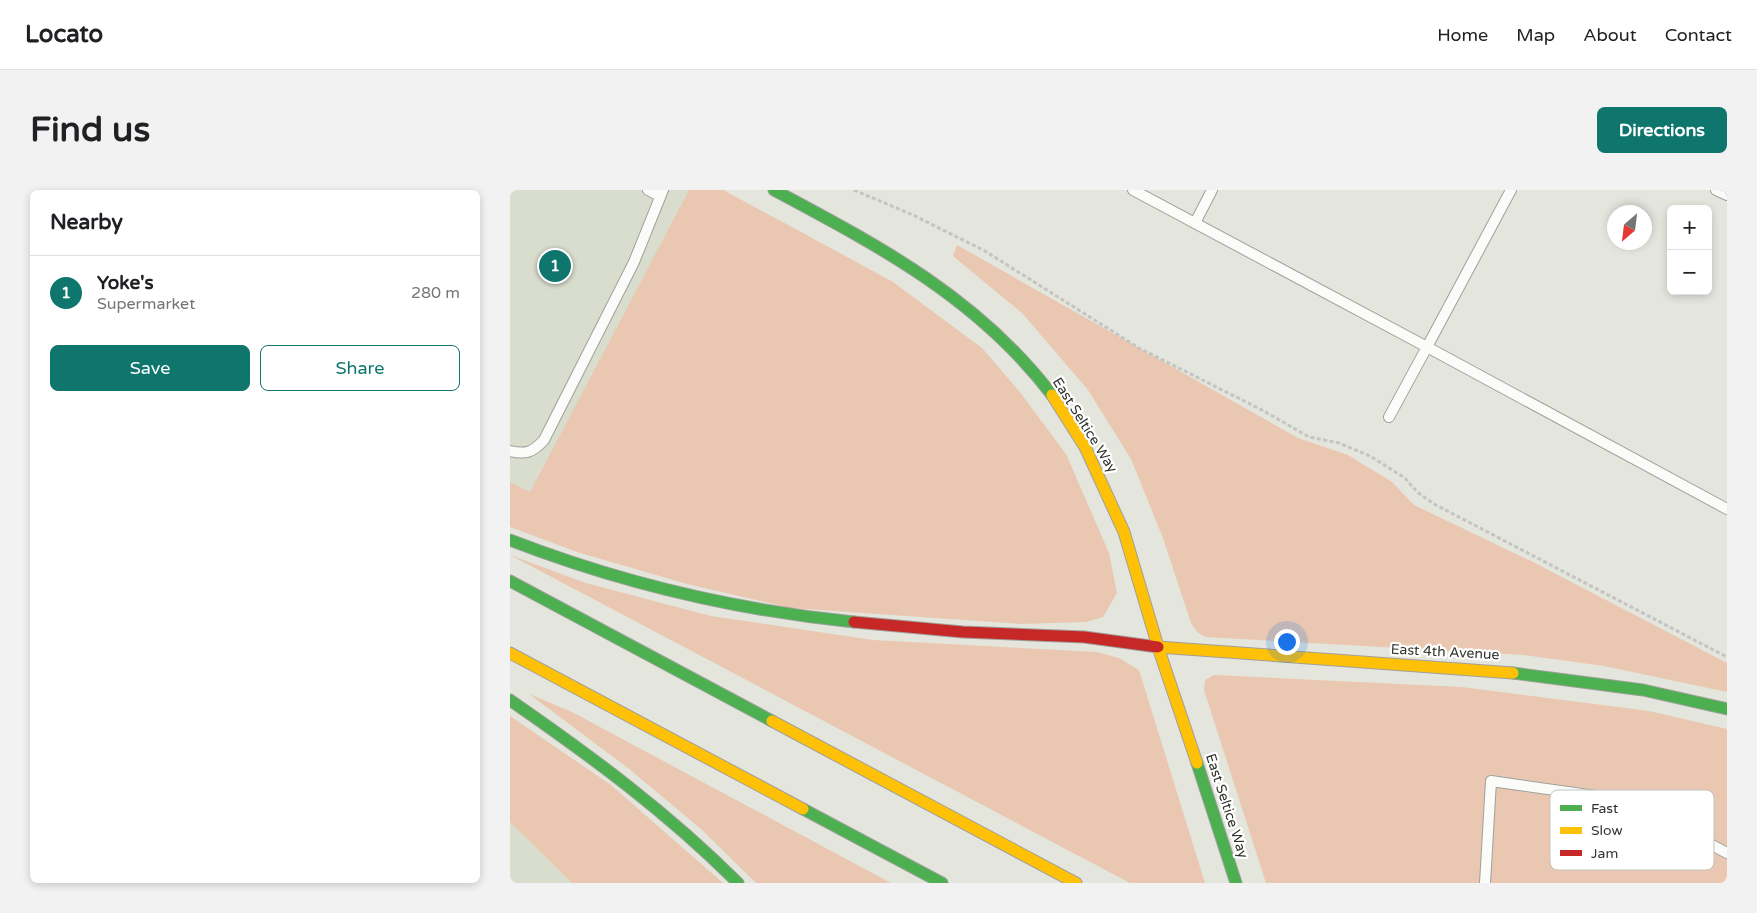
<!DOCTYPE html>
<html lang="en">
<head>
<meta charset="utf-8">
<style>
	:root { --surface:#fff; --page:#f2f2f2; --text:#202124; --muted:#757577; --line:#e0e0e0; --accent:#0f766e }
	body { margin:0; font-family:"Varela Round",sans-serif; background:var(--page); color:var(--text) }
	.controls { position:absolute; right:15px; top:15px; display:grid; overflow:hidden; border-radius:8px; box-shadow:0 2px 8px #0003 }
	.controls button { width:45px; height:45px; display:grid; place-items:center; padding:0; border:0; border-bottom:1px solid var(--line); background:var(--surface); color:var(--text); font:25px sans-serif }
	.compass { position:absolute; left:1097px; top:15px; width:45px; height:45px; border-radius:50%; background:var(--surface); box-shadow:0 2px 8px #0003; rotate:208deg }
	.you { position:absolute; left:776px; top:451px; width:18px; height:18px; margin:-12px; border:4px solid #fff; border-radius:50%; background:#1a73e8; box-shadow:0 0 0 8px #1a73e833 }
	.badge { display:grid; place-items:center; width:32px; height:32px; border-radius:50%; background:var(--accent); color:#fff; font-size:16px; font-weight:700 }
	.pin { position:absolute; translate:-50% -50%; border:2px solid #fff; box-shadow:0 1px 5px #0006 }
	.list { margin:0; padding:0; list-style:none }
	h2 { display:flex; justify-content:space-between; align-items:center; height:65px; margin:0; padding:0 20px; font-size:21px }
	h2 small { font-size:16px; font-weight:400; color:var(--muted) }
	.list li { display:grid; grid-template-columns:32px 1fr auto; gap:15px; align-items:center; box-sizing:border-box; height:75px; padding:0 20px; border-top:1px solid var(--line) }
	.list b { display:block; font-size:19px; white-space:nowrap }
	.list p { margin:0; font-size:16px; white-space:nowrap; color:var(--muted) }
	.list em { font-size:16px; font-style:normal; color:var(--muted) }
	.actions { display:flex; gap:10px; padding:15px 20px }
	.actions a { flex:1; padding:11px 0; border:1px solid var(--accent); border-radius:8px; text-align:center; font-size:18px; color:var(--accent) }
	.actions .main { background:var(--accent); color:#fff }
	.map { position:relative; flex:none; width:1217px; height:693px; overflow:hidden; border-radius:8px }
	header { display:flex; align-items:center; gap:30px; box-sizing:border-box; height:70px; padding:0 25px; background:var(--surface); border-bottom:1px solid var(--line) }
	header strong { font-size:24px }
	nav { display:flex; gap:28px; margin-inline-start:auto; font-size:18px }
	.intro { display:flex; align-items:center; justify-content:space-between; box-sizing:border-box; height:120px; padding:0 30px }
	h1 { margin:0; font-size:35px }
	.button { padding:12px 22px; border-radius:8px; background:var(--accent); color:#fff; font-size:18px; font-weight:700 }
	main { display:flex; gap:30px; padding:0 30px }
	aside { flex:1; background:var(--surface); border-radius:8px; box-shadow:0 2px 8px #0003 }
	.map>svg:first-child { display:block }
</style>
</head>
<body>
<header>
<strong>Locato</strong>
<nav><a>Home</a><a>Map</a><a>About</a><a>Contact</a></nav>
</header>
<div class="intro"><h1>Find us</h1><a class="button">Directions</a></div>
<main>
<aside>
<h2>Nearby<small></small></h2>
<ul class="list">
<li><span class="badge">1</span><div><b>Yoke's</b><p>Supermarket</p></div><em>280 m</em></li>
</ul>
<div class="actions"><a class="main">Save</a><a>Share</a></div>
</aside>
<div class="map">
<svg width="1217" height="693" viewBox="0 0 1217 693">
	<rect width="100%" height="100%" fill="#e4e6de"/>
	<g fill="#d9ddcd">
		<polygon points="0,0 179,0 20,303 0,292"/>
		<polygon points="0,632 62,693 0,693"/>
	</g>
	<g fill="#e9c7b0">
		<polygon points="179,0 213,0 282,37 383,92 472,158 509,201 556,264 599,363 607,403 593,427 576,432 511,434 281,418 177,394 67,362 0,337 0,292 20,302"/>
		<polygon points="447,55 788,248 838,265 882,292 904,315 1023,372 1217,473 1217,502 1094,476 1014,465 695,447 687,442 681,433 653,348 621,269 578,200 512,123 443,66"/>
		<polygon points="0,365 76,393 201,426 363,450 587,462 609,468 629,480 695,693 620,693"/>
		<polygon points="704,485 952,497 1139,521 1217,539 1217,693 756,693 694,500 695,490"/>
		<polygon points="19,504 62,522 381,693 246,693 191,639 118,578"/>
		<polygon points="0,526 101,595 213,693 62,693 0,632"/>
	</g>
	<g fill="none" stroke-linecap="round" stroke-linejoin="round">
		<g stroke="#9fa09a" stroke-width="12">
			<g id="lane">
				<polyline points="138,0 150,6"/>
				<polyline points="623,0 917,157 879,227"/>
				<polyline points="1001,0 917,157 1217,319"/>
				<polyline points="1206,0 1217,5"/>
				<polyline points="685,33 702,0"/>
				<path d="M0,261C16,265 23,262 34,250L124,72L153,0"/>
				<polyline points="975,693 981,591 1143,614 1167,637 1217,663"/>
			</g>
		</g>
		<g stroke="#9fa09a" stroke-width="13">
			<g id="fast">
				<path d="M264,0C369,56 468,108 542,205"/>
				<path d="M0,350C111,393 226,420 344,432"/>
				<polyline points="0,391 262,531"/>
				<polyline points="1003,483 1133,500 1217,519"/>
				<path d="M0,510C81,566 158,623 228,693"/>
				<polyline points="687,573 726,693"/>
				<polyline points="293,619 432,693"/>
			</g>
		</g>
		<g stroke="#9fa09a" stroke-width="13">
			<g id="slow">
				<polyline points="542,205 575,257 614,342 649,460 687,573"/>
				<polyline points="648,457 1003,483"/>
				<polyline points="0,463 293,619"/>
				<polyline points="262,531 566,693"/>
			</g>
		</g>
		<g stroke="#9fa09a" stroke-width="13">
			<polyline id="jam" points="344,432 453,442 574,447 648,457"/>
		</g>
		<polyline stroke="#c4c4c2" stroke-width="3" stroke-dasharray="4 2.5" stroke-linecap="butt" points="344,0 403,25 475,61 629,158 752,220 799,247 829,253 860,266 895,288 907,302 924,314 1217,467"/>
		<use href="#lane" stroke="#fbfbfa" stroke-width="10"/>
		<use href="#fast" stroke="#4caf50" stroke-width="11"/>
		<use href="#slow" stroke="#ffc107" stroke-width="11"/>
		<use href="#jam" stroke="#c62828" stroke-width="11"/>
	</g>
	<g text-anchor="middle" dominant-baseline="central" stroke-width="4.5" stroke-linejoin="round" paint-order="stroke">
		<g font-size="14" fill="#32342e" stroke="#fff">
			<text transform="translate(575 235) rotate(58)">East Seltice Way</text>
			<text transform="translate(935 462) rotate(3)">East 4th Avenue</text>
			<text transform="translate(717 616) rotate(72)">East Seltice Way</text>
		</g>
	</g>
	<rect x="1040" y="600" width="164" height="80" rx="8" fill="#fff" stroke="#c2c2c0" stroke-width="1"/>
	<rect x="1050" y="615" width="22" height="6" fill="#4caf50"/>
	<rect x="1050" y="637" width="22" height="7" fill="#ffc107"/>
	<rect x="1050" y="660" width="22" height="6" fill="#c62828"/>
	<g font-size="14" fill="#32342e">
		<text x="1081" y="623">Fast</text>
		<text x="1081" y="645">Slow</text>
		<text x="1081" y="668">Jam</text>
	</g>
</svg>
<div class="controls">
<button>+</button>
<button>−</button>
</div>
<svg class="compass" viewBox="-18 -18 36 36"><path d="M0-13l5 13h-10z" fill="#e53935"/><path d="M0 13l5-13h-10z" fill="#757577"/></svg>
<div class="you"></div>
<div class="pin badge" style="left:45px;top:76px">1</div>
</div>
</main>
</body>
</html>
